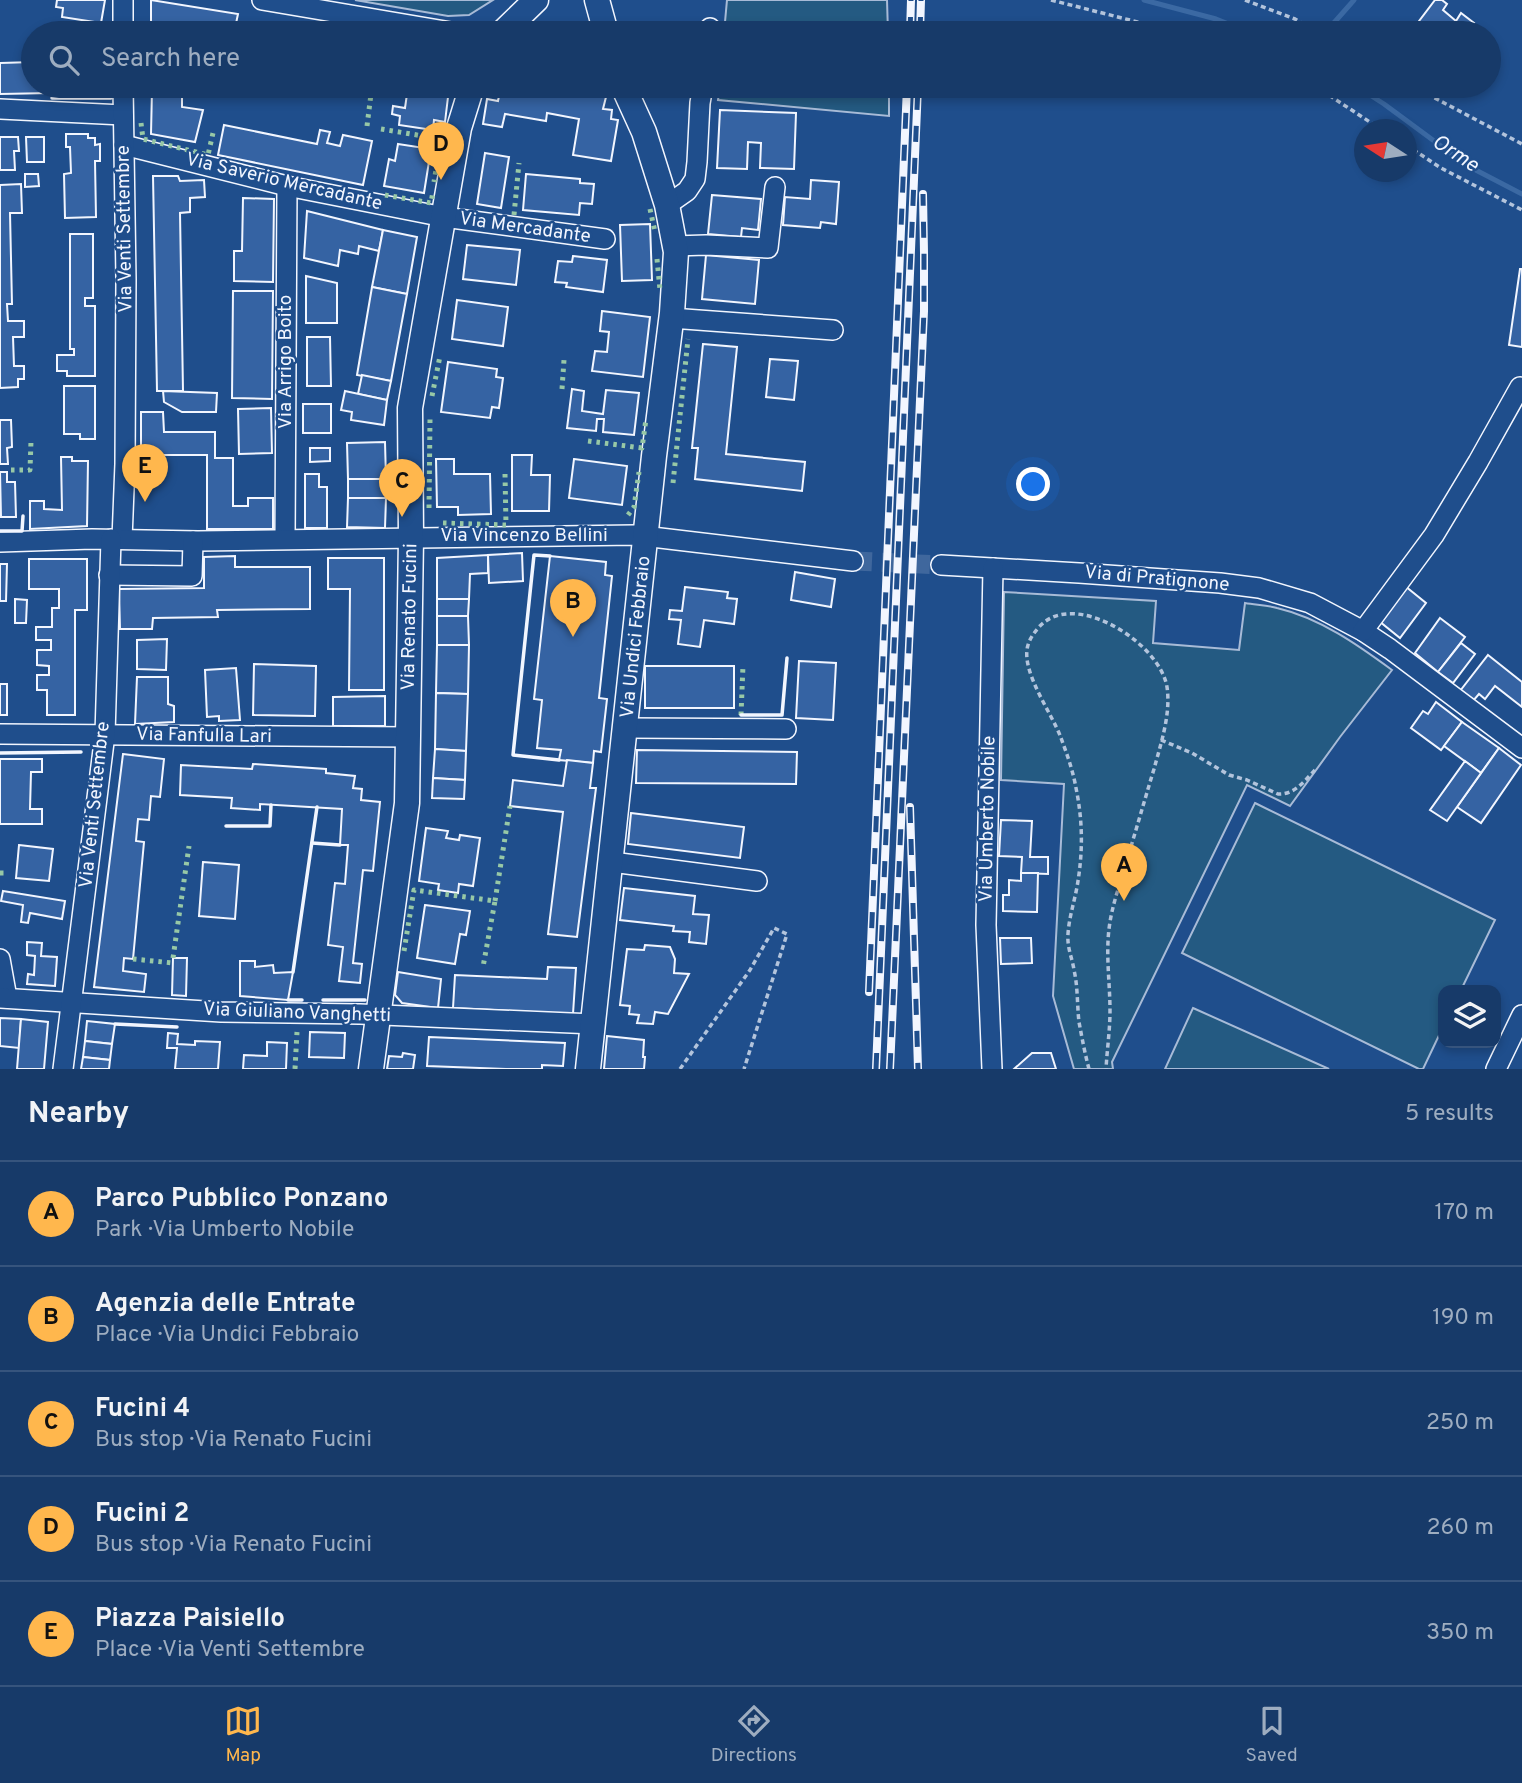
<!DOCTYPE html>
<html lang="en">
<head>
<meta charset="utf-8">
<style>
	:root { --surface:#173a69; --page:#244571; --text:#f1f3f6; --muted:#9eadc0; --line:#36547d; --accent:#ffb74d }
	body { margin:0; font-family:Overpass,sans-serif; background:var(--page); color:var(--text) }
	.controls { position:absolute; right:21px; bottom:21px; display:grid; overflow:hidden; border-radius:14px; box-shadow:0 4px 10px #0003 }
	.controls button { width:63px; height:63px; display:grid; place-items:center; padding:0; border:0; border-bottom:2px solid var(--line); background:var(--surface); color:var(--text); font:35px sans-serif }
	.compass { position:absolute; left:1354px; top:119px; width:63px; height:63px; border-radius:50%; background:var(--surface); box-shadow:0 4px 10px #0003; rotate:282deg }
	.you { position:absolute; left:1034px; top:485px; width:24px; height:24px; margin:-18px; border:5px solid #fff; border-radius:50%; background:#1a73e8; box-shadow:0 0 0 10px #1a73e833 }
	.badge { display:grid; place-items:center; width:46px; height:46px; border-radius:50%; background:var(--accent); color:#111; font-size:23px; font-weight:700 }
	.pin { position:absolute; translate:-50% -58px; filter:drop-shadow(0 2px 4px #0008) }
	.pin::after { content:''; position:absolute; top:37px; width:24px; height:21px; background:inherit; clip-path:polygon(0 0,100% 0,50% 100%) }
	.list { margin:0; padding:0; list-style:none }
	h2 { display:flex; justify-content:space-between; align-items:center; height:91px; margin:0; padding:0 28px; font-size:30px }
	h2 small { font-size:23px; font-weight:400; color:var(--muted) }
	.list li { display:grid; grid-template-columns:46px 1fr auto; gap:21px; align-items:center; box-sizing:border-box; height:105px; padding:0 28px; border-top:2px solid var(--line) }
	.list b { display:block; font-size:26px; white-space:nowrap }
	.list p { margin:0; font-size:23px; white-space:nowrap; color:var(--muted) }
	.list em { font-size:23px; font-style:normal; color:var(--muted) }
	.icon { flex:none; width:38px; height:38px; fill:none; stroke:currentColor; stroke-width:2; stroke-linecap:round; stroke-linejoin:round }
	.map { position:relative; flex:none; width:1522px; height:1069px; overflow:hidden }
	.search { position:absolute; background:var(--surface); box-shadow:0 4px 10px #0003; left:21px; right:21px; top:21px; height:77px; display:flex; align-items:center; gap:18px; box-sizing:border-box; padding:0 24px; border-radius:38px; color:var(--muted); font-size:26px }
	.sheet { height:616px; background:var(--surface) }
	nav { display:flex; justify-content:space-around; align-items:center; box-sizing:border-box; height:98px; border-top:2px solid var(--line); background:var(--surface); font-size:19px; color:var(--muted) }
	nav a { display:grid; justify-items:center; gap:4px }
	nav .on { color:var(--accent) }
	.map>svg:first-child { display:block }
</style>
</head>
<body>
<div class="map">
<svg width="1522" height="1069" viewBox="0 0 1522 1069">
	<rect width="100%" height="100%" fill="#1f4e8c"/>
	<g fill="#245a82" stroke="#a8bbd7" stroke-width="2">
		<polygon points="355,0 493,0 469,15 448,16"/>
		<polygon points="727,0 887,0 888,33 724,33"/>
		<polygon points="720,86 889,86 889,116 718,100"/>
		<path d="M1004,592L1156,601L1153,643L1239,650L1245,603C1256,605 1267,605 1277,608C1320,618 1358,645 1392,670L1340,737L1290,806L1247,785L1112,1062L1113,1069H1074L1053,996L1064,784L1001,780Z"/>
		<polygon points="1255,803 1495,920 1461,990 1443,990 1443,1027 1423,1069 1419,1069 1182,953"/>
		<polygon points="1193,1008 1329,1069 1165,1069"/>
	</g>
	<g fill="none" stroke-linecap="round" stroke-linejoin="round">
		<g stroke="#3b69a3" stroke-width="5">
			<polyline points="1144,0 1216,19 1251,33"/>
			<polyline points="1332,25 1354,0"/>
			<polyline points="1356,86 1384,104 1468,166 1522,194"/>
		</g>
	</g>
	<g fill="#3563a3" stroke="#f2f6ff" stroke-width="2">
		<polygon points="57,0 105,0 101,23 62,17 63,8 56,7"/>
		<polygon points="151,0 238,14 234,33 202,33 203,30 184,28 183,33 151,33"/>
		<polygon points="1435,0 1442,0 1447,4 1443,10 1456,21 1461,13 1474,23 1470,29 1476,33 1410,33"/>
		<polygon points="33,62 33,86 51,86 51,93 0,94 0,63"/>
		<polygon points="68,86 103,86 103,91 68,92"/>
		<polygon points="403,86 439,86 437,96 448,97 445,122 434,120 433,130 399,125 400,116 392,114 393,106 405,108 408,87"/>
		<polygon points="501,86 580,86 597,89 596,95 606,97 603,109 612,110 611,119 618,120 611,161 573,155 579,119 547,113 546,121 505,114 502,127 483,124 487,99 498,101"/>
		<polygon points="152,89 182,91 182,107 203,110 195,142 151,134"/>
		<polygon points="720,110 796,113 794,169 760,168 761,143 748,142 747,169 717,168"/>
		<polygon points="224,125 317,144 320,130 330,132 327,143 340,146 343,135 372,141 363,185 218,155"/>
		<polygon points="66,134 88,134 88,138 95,138 95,145 100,144 100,161 95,161 96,217 65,218 64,174 71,173 70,147 66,147"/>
		<polygon points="0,137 18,137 19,151 14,151 15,170 0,170"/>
		<polygon points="26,137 44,137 44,162 27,162"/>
		<polygon points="398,144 431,149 424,193 384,186 389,159 395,161"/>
		<polygon points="485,153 509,157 501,208 477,204"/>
		<polygon points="25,174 38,174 39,186 25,187"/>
		<polygon points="526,174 580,179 580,183 594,184 592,204 580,203 579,215 523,210"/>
		<polygon points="153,176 178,176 180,181 204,180 205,197 190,198 190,212 180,213 183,391 157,391"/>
		<polygon points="811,180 839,182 836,224 821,222 820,228 783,225 785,197 810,199"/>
		<polygon points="21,184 22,213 10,213 12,304 7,304 8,321 24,321 24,337 13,337 14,366 24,366 24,379 18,379 18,387 0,388 0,185"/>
		<polygon points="712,195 761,199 758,230 742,228 741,237 708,234"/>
		<polygon points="243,198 274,199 273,282 234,281 234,251 242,251"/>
		<polygon points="307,211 383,230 379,251 359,246 358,254 340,250 338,266 304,258"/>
		<polygon points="650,224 652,280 622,281 620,225"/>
		<polygon points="383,230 417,237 407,294 372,287"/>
		<polygon points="70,234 93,234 93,298 85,298 85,306 95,306 95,376 67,376 67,371 57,371 57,355 74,355 74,349 70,349"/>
		<polygon points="467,245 520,250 516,285 463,279"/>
		<polygon points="706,255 759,260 755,304 702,299"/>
		<polygon points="573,256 607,260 603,292 566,287 567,283 555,282 558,261 572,262"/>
		<polygon points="1520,269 1522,269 1522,347 1509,345"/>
		<polygon points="306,276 337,283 337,323 306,323"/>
		<polygon points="372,287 407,294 391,381 357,375"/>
		<polygon points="233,291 273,291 272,399 232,398"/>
		<polygon points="457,300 508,307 503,346 452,339"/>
		<polygon points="602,311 650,317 643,377 592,371 595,351 607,352 609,332 600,331"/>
		<polygon points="307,337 330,337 331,386 307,386"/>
		<polygon points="703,344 737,347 726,454 805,462 802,491 695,479 698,448 692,448"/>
		<polygon points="770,359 798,361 794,400 766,397"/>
		<polygon points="448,362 497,369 496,377 503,378 499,408 492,407 490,418 441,412"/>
		<polygon points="362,375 391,381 387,400 358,394"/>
		<polygon points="64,386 95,386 95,439 80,439 80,434 64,434"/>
		<polygon points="572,389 584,391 582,411 603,414 606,390 639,393 634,435 603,432 604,419 597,419 596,431 567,428"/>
		<polygon points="163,391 217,393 216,412 182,412 164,402"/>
		<polygon points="345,391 387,400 384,425 351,420 352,412 341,410"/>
		<rect x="303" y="404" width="28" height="29"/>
		<polygon points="271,408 272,453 239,454 238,409"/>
		<polygon points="141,412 163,412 164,432 215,432 215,458 233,458 233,506 248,506 248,498 273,498 273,529 207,529 207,455 141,455"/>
		<polygon points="0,420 11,420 12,447 7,448 8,464 0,464"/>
		<polygon points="385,442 386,479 348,479 347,443"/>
		<polygon points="310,448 330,448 330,461 310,462"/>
		<polygon points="512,455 532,455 531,475 550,475 549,511 512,511"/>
		<polygon points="61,457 72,457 72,461 88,461 87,526 30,529 30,501 44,501 44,509 62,510"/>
		<polygon points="436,459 454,459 454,474 490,474 491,514 458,515 458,507 437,507"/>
		<polygon points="574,459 627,466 622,505 569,498"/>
		<polygon points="0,472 7,472 7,482 15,482 16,517 1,517"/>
		<polygon points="305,474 319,474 319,487 327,487 327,528 305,528"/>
		<rect x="348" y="479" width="38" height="19"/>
		<polygon points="348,498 386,498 385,528 347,527"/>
		<polygon points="522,553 523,581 489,583 488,555"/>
		<polygon points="488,555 488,573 470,574 469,599 437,599 437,558"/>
		<polygon points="235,556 235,567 310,567 310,609 217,610 218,617 153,618 152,629 120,629 119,589 204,588 204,557"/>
		<polygon points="550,556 606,562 605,575 612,576 599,698 607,699 601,752 594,751 593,763 559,760 561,750 537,748 542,700 534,699"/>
		<polygon points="328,558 384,558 384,690 349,690 350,589 328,589"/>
		<polygon points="29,559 87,559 87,610 75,610 75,715 47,715 47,690 37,690 37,675 49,675 49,666 37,665 37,650 51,650 51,640 36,640 36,627 52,627 52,608 59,608 59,589 29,589"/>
		<polygon points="0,564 7,564 6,601 0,601"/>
		<polygon points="795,572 835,579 831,607 791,600"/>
		<polygon points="1405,586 1426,603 1400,638 1379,621"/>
		<polygon points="685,587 728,592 727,598 737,599 734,624 704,620 700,647 678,644 681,620 669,619 670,610 682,611"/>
		<polygon points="15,599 27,600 26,623 15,623"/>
		<polygon points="437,599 469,599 468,616 437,616"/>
		<polygon points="437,616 468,616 469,645 437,645"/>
		<polygon points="1440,618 1465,637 1438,672 1415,653"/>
		<polygon points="167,639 166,670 137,669 137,640"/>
		<polygon points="1461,643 1475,654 1453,683 1438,672"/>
		<polygon points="437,645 469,645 468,694 436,693"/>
		<polygon points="1488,655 1522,682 1522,707 1495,686 1485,699 1479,694 1473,701 1460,691"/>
		<polygon points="799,661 836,663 833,720 796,718"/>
		<polygon points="254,664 316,666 315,716 253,715"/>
		<rect x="645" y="666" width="89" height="42"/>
		<polygon points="236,668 240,720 219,721 219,716 207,717 205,670"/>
		<polygon points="137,677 168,677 168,704 174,706 174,722 135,724"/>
		<rect x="0" y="684" width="7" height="31"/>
		<polygon points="436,693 468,694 466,751 435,749"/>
		<polygon points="385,696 385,726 333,726 333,697"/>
		<polygon points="1436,702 1462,722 1441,750 1411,728 1423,711 1428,714"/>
		<polygon points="1462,722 1499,748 1481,773 1444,746"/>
		<polygon points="1499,748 1521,765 1481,823 1457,807"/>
		<polygon points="435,749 466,751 465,780 433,778"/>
		<polygon points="637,750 797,752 796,784 636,783"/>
		<polygon points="123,754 164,759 160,797 151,796 149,820 138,819 136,841 144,842 133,959 124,958 123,971 146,974 144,992 94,987"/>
		<polygon points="0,759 42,759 42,772 31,772 30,809 42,809 42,824 0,824"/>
		<polygon points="567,760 593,763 590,788 596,788 577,937 548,934 563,812 510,806 513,780 563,786"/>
		<polygon points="1465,761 1481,773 1447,821 1430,810"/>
		<polygon points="253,764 326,769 326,773 355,776 353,788 362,789 361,800 380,802 373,871 363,870 353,963 362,964 360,983 339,981 343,947 328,945 335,883 345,884 348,845 340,845 342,809 260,804 260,810 231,808 232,798 180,795 181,765 252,769"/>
		<polygon points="433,778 465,780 464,799 432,798"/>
		<polygon points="631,813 744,827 740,858 628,844"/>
		<polygon points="1001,820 1032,821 1030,857 1048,857 1048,874 1021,873 1022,857 999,856"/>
		<polygon points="426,828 448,831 446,838 459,840 460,835 480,838 473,886 459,884 458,893 438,890 439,884 419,881"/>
		<polygon points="19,845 53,849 49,881 16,878"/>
		<polygon points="203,862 239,865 235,919 199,916"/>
		<polygon points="1021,873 1038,873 1037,912 1003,911 1003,895 1009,895 1009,880 1021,881"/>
		<polygon points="624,888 695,896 693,914 709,915 706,944 689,942 690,932 673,931 674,926 620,920"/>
		<polygon points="3,891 65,901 62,919 30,913 28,923 21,922 23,905 1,901"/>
		<polygon points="425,905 470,911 466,935 460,934 455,964 417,958"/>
		<polygon points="1000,938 1031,938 1032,963 1001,964"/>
		<polygon points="27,942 42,943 41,956 57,957 55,986 27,984 28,974 34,975 35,956 27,955"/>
		<polygon points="645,945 670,947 675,959 674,973 689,974 668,1014 655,1012 653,1024 637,1023 639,1015 629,1014 630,1006 620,1005 627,949 644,950"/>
		<polygon points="173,958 187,958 186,996 172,995"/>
		<polygon points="240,961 255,961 255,967 273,965 274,973 293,972 288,1000 240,996"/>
		<polygon points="548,967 576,968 573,1014 453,1008 455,975 547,979"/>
		<polygon points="398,972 441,979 438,1008 402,1003 395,995"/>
		<polygon points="0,1018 21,1019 19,1048 0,1046"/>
		<polygon points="21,1019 48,1022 44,1069 17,1069"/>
		<polygon points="87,1021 115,1024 112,1044 85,1041"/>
		<polygon points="310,1032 345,1033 344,1058 309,1057"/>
		<polygon points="168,1033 178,1034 177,1044 195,1045 195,1041 220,1042 218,1069 175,1069 177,1048 167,1048"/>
		<polygon points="607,1036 644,1040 643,1057 645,1057 644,1069 604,1069"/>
		<polygon points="429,1037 565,1043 563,1066 542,1065 542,1069 506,1069 427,1066"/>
		<polygon points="85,1041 112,1044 110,1060 83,1057"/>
		<polygon points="267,1042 287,1043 286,1069 243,1069 244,1055 267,1056"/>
		<polygon points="403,1053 415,1055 413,1069 387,1069 389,1056 402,1057"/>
		<polygon points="1032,1053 1051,1053 1056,1069 1014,1069"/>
		<polygon points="83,1057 110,1060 109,1069 81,1069"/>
	</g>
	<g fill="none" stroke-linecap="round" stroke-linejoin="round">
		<polyline stroke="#3f679d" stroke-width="19" stroke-dasharray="19 10" stroke-linecap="butt" points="853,561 941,565"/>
		<g stroke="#f2f6ff" stroke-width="22">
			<g id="minor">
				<polyline points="123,0 123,33"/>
				<polyline points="262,0 457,33"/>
				<polyline points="710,33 710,28"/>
				<polyline points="0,109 123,115"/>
				<polyline points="124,145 287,186 444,217 605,239"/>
				<polyline points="667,205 687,191 695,179 697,162 700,103 703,86"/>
				<polyline points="674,246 706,245 768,248 775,187"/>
				<polyline points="671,318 833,330"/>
				<polyline points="122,539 125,464 126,279 123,86"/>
				<polyline points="285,539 287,186"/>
				<polyline points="0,542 92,539 198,541 635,535 853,561"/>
				<polyline points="941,565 1079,573 1220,583 1259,588 1310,603 1363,631 1390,649 1522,748"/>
				<polyline points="109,575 192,576 193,541"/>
				<polyline points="1363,631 1434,535 1478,462 1520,387"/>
				<polyline points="626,728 786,729"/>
				<polyline points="0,734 408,737"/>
				<polyline points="612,862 757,881"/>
				<polyline points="0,959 7,998"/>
				<polyline points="0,998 221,1012 360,1014 594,1024"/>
				<polyline points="63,1069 105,734 111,539"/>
				<polyline points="992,1069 986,925 993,568"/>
				<polyline points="1496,1069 1522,1015"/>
			</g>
		</g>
		<g stroke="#f2f6ff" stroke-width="27">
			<g id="major">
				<polyline points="597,0 606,33"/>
				<polyline points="502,33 536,0"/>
				<polyline points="371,1069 407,803 411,537 410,408 459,128 472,86"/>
				<polyline points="588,1069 654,456 672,313 676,252 667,205 644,132 623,86"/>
			</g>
		</g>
		<g stroke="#b3c4dc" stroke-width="3.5" stroke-dasharray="5 3.5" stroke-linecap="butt">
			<polyline points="1051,0 1181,33"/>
			<polyline points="1245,0 1295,19 1317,33"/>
			<polyline points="1315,86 1382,130"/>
			<polyline points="1412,86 1522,144"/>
			<polyline points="1406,145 1441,168 1522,210"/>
			<path d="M1161,740L1192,753L1229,775L1247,780L1278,794C1295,795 1305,780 1316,769"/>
			<polyline points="680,1069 750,970 774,928 787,934 744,1069"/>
			<path d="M1089,1069C1085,1054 1082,1038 1079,1022C1077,1005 1078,987 1074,970C1072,957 1067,948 1068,934C1069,918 1074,903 1077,887C1083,853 1083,822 1076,788C1073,771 1067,754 1061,738C1052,713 1020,671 1028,645C1030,638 1034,633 1039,627C1074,588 1160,643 1167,687C1171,714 1161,743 1154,769C1144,802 1135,834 1125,866C1120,884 1113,903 1110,922C1105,952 1110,981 1110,1011C1110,1030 1107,1050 1106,1069"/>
		</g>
		<use href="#minor" stroke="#1f4e8c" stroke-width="19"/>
		<use href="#major" stroke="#1f4e8c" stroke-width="24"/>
		<g stroke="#f2f6ff" stroke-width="8">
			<g id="rail">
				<polyline points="910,33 911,0"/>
				<polyline points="920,33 921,0"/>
				<polyline points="910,807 918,1069"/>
				<polyline points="869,992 907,86"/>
				<polyline points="876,1069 918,86"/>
				<polyline points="890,1069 924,311 924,253 923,194"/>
			</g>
		</g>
		<use href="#rail" stroke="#1f4e8c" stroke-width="5" stroke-dasharray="16" stroke-linecap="butt"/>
		<g stroke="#97c8a6" stroke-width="5" stroke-dasharray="3.5 5" stroke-linecap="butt">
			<polyline points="141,123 143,139 208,155 213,133"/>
			<polyline points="367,126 372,86"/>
			<polyline points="381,129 441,139 434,182"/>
			<polyline points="385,195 431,203 433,191"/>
			<polyline points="650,209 655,232"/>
			<polyline points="514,215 519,163"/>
			<polyline points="657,259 660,290"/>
			<polyline points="562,389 564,360"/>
			<polyline points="432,396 440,356"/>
			<polyline points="588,441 642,448 646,419"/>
			<polyline points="11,470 30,470 31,441"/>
			<polyline points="673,483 688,339"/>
			<polyline points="429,508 430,419"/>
			<polyline points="628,515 634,507 639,472"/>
			<polyline points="443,523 506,525 505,474"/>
			<polyline points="741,715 743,665"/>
			<polyline points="0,873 5,873"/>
			<polyline points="495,901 510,806"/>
			<polyline points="404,951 414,890 495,901 483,967"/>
			<polyline points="173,958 189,846"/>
			<polyline points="133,959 173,963"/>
			<polyline points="295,1069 297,1032"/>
		</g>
		<g stroke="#f2f6ff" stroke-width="3.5">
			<polyline points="52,98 111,98"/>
			<polyline points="0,531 22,531 23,516"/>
			<polyline points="550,556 534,555 513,755 559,760"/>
			<polyline points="741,715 782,715 787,658"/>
			<polyline points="0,753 81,752"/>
			<polyline points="226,826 270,826 271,805"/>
			<polyline points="312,843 340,845"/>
			<polyline points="293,972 317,807"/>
			<polyline points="288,1000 302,1000"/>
			<polyline points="323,1000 365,1000"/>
			<polyline points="115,1024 177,1027"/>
		</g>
	</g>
	<g text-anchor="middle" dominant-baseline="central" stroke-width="5" stroke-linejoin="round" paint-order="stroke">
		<g font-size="19" fill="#f2f6ff" stroke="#1f4e8c">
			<text transform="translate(284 182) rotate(13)">Via Saverio Mercadante</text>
			<text transform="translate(525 228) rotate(8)">Via Mercadante</text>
			<text transform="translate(125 229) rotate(-91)">Via Venti Settembre</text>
			<text transform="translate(286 362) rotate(-90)">Via Arrigo Boito</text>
			<text x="524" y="536">Via Vincenzo Bellini</text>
			<text transform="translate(1157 579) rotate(5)">Via di Pratignone</text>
			<text transform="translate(410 617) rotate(-89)">Via Renato Fucini</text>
			<text transform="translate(636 637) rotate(-84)">Via Undici Febbraio</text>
			<text transform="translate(204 736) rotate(1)">Via Fanfulla Lari</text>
			<text transform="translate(95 805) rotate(-84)">Via Venti Settembre</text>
			<text transform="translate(988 819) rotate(-89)">Via Umberto Nobile</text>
			<text transform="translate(297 1013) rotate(2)">Via Giuliano Vanghetti</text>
		</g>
		<g font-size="21" font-style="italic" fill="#f2f6ff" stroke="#1f4e8c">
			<text transform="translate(1455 154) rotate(33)">Orme</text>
		</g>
	</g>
</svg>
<div class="controls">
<button><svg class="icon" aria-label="layers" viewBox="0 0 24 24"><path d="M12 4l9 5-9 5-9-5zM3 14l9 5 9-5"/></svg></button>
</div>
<svg class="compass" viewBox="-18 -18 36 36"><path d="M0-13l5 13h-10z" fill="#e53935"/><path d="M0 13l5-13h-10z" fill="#9eadc0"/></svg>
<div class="you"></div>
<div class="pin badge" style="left:1124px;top:901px">A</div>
<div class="pin badge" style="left:573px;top:637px">B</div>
<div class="pin badge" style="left:402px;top:517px">C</div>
<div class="pin badge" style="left:441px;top:180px">D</div>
<div class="pin badge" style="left:145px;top:502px">E</div>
<div class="search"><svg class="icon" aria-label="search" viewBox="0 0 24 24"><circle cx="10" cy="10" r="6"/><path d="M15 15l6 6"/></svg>Search here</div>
</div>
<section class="sheet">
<h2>Nearby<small>5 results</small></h2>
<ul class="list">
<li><span class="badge">A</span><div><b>Parco Pubblico Ponzano</b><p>Park · Via Umberto Nobile</p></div><em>170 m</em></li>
<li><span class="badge">B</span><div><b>Agenzia delle Entrate</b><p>Place · Via Undici Febbraio</p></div><em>190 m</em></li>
<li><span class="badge">C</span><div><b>Fucini 4</b><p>Bus stop · Via Renato Fucini</p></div><em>250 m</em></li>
<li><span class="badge">D</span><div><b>Fucini 2</b><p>Bus stop · Via Renato Fucini</p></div><em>260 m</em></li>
<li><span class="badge">E</span><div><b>Piazza Paisiello</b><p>Place · Via Venti Settembre</p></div><em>350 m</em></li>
</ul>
</section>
<nav>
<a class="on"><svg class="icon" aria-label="map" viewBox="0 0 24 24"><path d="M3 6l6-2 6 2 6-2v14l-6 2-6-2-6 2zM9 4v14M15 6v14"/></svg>Map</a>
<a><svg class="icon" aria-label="directions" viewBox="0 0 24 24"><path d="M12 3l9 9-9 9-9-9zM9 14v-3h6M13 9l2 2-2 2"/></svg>Directions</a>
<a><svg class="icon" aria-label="saved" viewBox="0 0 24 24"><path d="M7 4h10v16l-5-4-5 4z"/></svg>Saved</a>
</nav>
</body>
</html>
